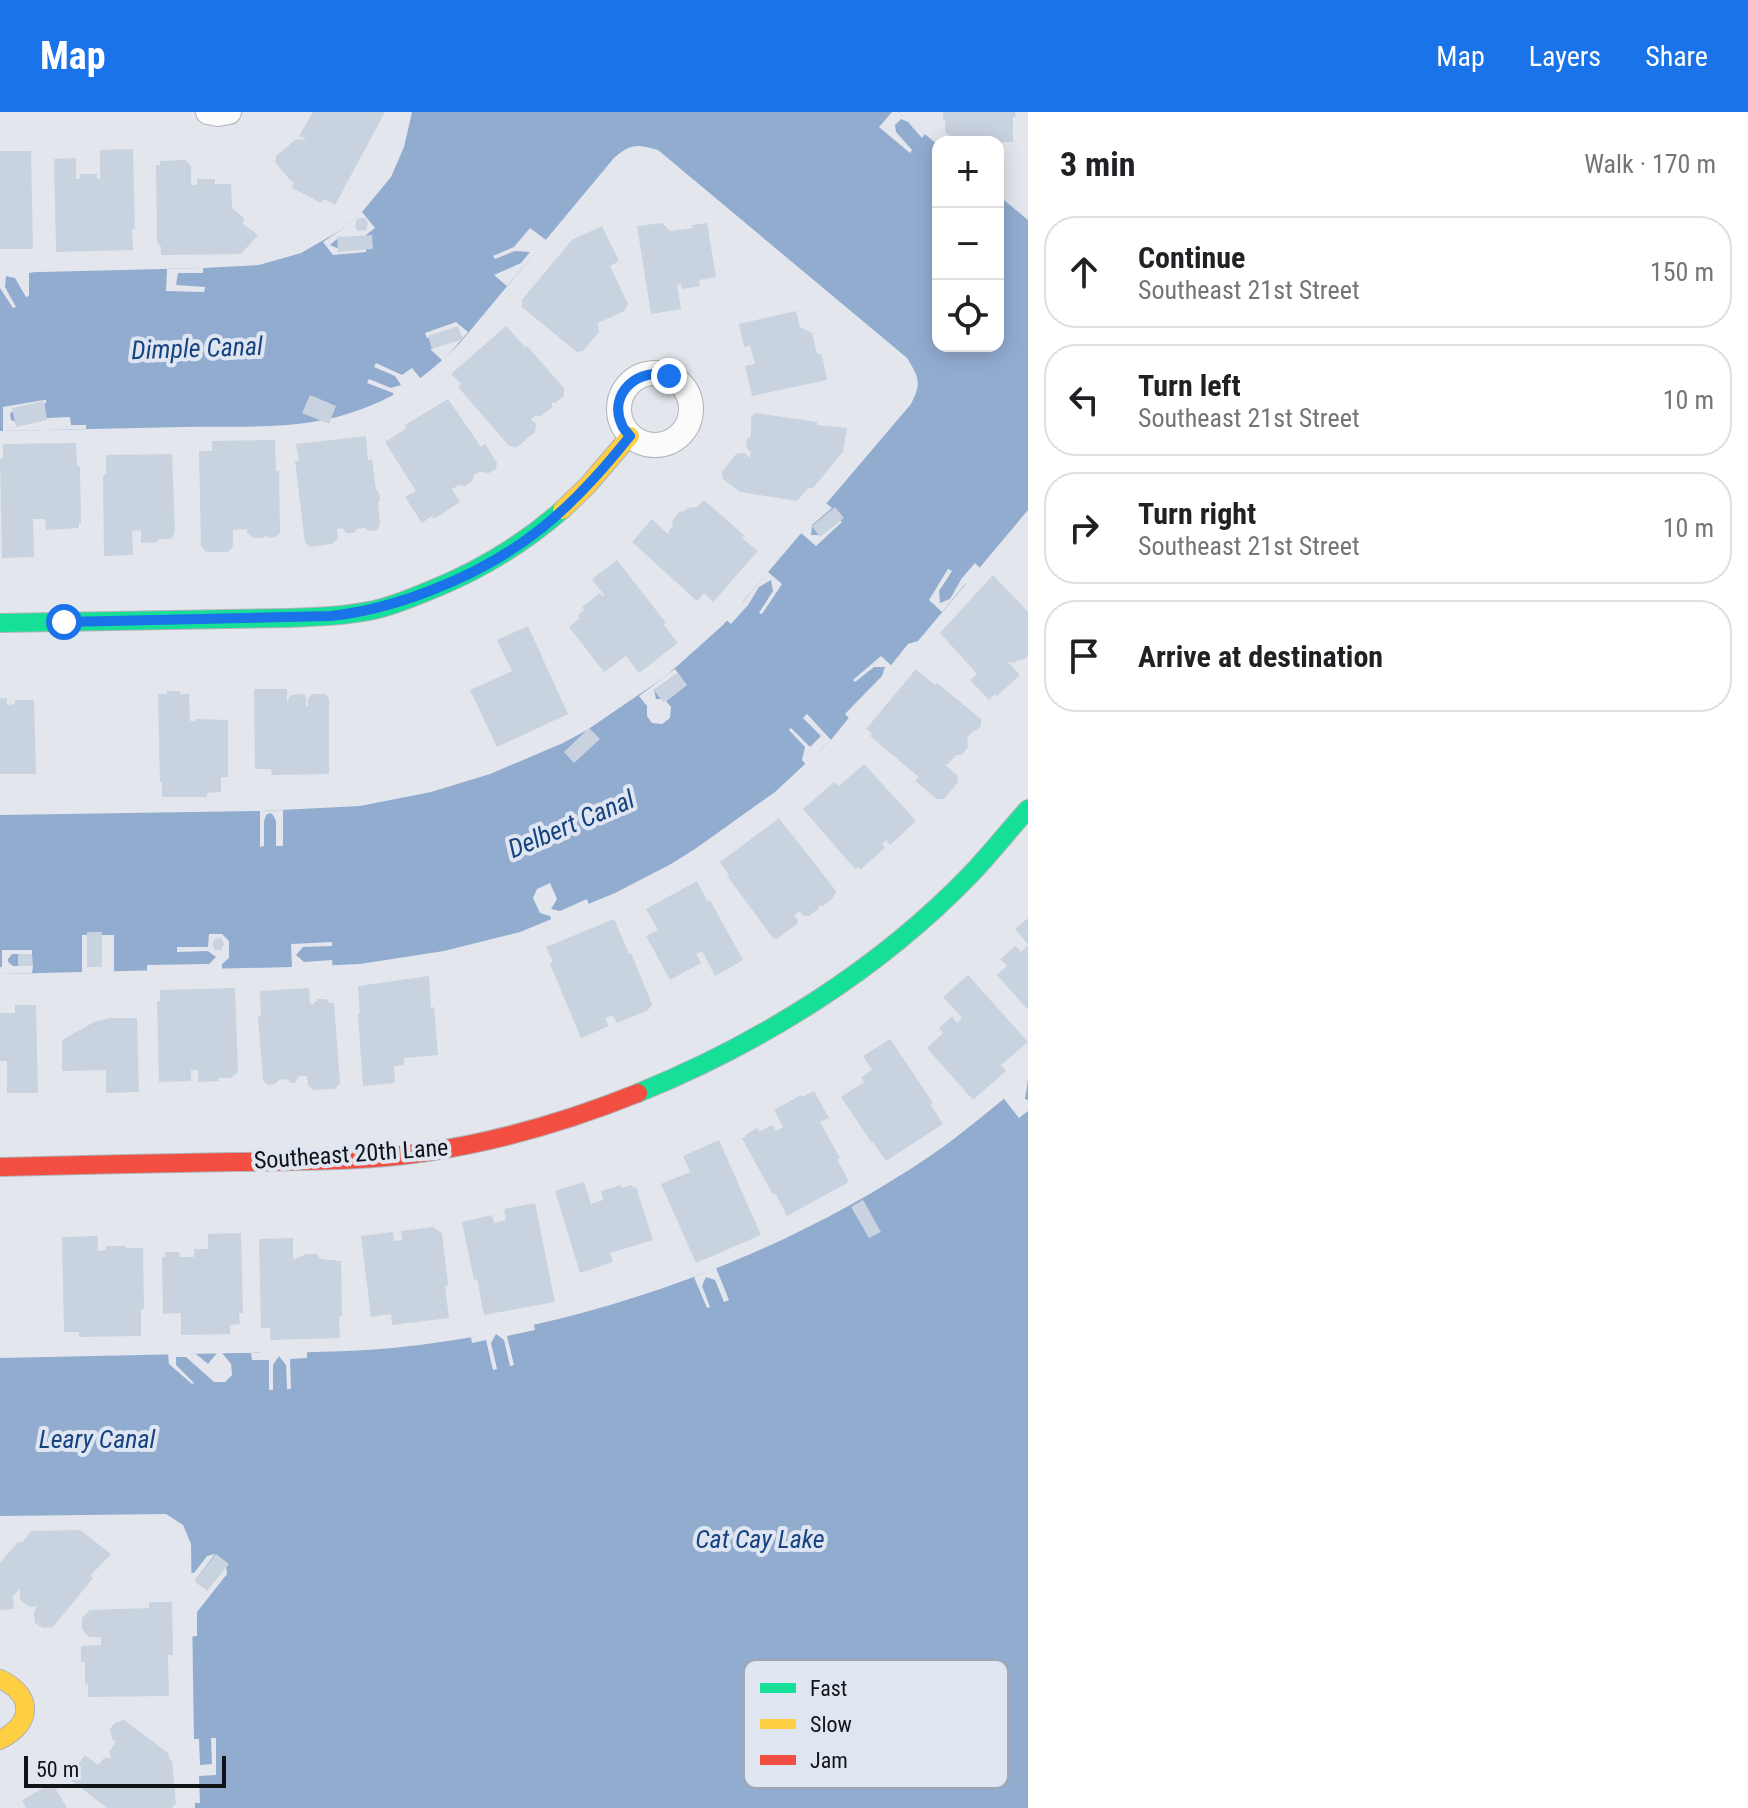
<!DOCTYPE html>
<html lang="en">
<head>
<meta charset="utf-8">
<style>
	:root { --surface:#fff; --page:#f2f2f2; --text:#202124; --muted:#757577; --line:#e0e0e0; --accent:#1a73e8 }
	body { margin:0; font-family:"Roboto Condensed",sans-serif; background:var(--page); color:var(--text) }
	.controls { position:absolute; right:24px; top:24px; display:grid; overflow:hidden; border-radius:16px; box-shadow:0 4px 20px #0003 }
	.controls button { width:72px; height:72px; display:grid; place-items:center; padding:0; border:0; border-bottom:2px solid var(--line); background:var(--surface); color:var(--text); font:40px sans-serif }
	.scale { position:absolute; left:24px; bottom:20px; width:202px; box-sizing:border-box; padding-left:8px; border:4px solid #111417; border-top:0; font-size:22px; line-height:28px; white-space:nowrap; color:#111417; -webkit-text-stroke:6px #dfe6f1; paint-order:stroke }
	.stop { position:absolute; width:24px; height:24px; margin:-18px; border:6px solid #1a73e8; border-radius:50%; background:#fff }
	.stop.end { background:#1a73e8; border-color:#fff; box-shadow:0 2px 8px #0008 }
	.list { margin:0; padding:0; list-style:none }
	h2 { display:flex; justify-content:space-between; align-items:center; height:104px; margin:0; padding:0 32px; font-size:34px }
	h2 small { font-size:26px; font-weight:400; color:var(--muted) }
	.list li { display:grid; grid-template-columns:52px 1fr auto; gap:24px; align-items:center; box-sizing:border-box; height:112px; margin:0 16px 16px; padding:0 16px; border:2px solid var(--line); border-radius:32px }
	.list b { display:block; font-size:30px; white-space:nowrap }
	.list p { margin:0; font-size:26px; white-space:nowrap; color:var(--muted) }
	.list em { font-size:26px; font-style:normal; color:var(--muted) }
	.icon { flex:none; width:44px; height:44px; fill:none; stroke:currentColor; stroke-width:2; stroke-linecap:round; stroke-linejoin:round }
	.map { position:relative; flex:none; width:1028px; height:1696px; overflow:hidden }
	header { display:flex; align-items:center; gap:48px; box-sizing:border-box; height:112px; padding:0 40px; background:var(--accent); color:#fff }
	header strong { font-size:38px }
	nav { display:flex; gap:44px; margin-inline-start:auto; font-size:28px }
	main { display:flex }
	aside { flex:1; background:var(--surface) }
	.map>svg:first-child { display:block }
</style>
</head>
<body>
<header>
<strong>Map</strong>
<nav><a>Map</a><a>Layers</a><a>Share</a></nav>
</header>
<main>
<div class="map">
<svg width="1028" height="1696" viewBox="0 0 1028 1696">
	<rect width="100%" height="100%" fill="#e3e7ed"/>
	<g fill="#92acd0">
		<path d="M412,0H898L938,33V234H998V83L1028,108V398L918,529L908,532L831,628L775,680L695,737L671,752L615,781L520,820L444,839L360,852L292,855L0,862V703L260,699L360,694L431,680L490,662L563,631L587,618L666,564L723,513L911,292C922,270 919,266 907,246L658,38C637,32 631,31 614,46L459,232C412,281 356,308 287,313C253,316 218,314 183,315C122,316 61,318 0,319V161L203,156L259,153L301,141L341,118L362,100L391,65L404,35Z"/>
		<path d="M1028,968V1696H195L191,1432L183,1413L166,1402L0,1404V1246C79,1244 157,1243 236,1241C288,1240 340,1241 392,1236C581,1217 776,1149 933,1042C966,1019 996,992 1028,968Z"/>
	</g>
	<g fill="#e3e7ed">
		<polygon points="892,0 898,0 925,22 922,26 908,10 901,7 895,13 896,20 912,38 910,41 879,15"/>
		<polygon points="362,100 375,116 362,126 337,127 330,133 339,137 366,136 366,140 333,143 323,130 341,118"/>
		<polygon points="530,116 546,128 507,174 494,163 521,151 530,140 515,139 495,147 493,144 514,135"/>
		<polygon points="34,156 34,160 29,161 29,184 26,185 15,166 6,164 5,175 16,195 13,196 0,176 0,157"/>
		<polygon points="203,156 203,161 178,161 176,173 205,175 204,180 166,179 167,157"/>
		<polygon points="456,210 468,220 443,249 430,237 456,228 452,217 427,226 425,221"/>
		<polygon points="376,251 402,263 412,256 421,267 394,284 393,281 367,271 369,267 391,276 401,273 395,264 374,255"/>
		<polygon points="44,288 46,288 46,291 14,298 10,302 11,308 18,311 48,306 70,305 71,313 86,313 86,317 3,319 3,295"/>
		<polygon points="826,391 832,396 812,413 811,423 822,423 840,408 842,410 816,434 801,421"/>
		<polygon points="975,451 982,458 970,473 966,471 942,500 929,488 948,457 952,459 939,479 940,491 950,487 962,466"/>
		<polygon points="768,460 782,472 762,502 759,501 773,479 771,468 759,475 748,493 731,512 724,506 740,487 743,490"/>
		<polygon points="881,544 893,555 868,582 871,586 854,606 850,607 845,602 882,564 885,555 874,555 855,570 853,568"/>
		<polygon points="675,557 678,561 654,578 656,587 663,587 687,573 666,589 671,595 670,606 662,612 652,611 647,604 647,594 639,584"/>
		<polygon points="807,602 831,628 819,639 821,643 808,655 802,648 805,635 789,618 791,616 810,635 821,624 803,606"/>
		<polygon points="283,698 283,734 276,734 276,709 273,703 270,701 266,703 264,709 264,734 260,735 260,699"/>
		<polygon points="550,771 557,787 551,797 560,799 587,787 589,793 573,800 575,803 553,812 550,804 540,801 533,786 537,777"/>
		<polygon points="209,822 222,822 229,829 229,846 222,852 222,861 147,861 147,853 209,852 216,845 208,839 177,840 177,835 208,835"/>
		<rect x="82" y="823" width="32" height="37"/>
		<polygon points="332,830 332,834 303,835 296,843 304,850 332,848 333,857 308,859 307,855 292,855 291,832"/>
		<polygon points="2,838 32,838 32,842 12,842 8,847 8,850 13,854 33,854 32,861 0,862 0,855 2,855"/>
		<polygon points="1028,968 1025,987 1028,988 1028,999 1019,1006 1001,983 1020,969 1023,971"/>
		<polygon points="716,1156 729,1188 724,1190 715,1168 706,1165 702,1174 710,1195 707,1196 694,1165"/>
		<polygon points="533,1208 535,1218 507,1224 514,1253 510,1254 504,1228 496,1222 491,1231 497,1257 493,1258 486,1228 472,1231 471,1225 509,1217 508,1213"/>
		<polygon points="293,1236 294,1240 307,1240 307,1246 290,1247 291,1277 287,1277 286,1253 279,1244 273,1253 273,1278 269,1278 269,1248 252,1248 251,1241 260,1241 260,1237"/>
		<polygon points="217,1241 222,1241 231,1252 232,1263 225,1270 214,1270 186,1245 176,1245 176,1253 194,1271 192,1272 169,1252 168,1242 196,1242 208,1252"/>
		<polygon points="215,1442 196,1467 226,1454 227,1462 197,1500 197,1524 188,1525 187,1461 194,1461 207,1444"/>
		<polygon points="211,1626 216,1626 216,1663 199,1664 200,1691 191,1691 190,1642 194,1642 194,1627 199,1627 200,1653 212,1652"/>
	</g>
	<g fill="#c9d2df">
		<polygon points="313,0 385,0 335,93 324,87 321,91 292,76 294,70 290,68 275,50 276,44 295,28 307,27 299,24"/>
		<polygon points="943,0 1015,0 1016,5 1013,5 1013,30 958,30 945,20 945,7 943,7"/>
		<polygon points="133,37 135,117 132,117 133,138 56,140 54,47 76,46 76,67 80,67 80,62 97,62 97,67 100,67 100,38"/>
		<polygon points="0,39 31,39 33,137 0,137"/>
		<polygon points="185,48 191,54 191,73 197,73 197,67 215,67 215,72 231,72 232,96 244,106 243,112 258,123 241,142 161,143 161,135 157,131 156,53 160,53 160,49"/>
		<polygon points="365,106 368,111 366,118 358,119 355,114 357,107"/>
		<polygon points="662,111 670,119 693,116 692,113 707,111 716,165 699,168 700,174 682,177 681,172 677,173 681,197 651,202 637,114"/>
		<polygon points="602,114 619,149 610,154 628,192 624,199 598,211 599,220 583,239 577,240 523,196 521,194 523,191 521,189 572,128"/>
		<polygon points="372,123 373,137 338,140 337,125"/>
		<polygon points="796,199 800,215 812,221 817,241 822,243 827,268 752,284 745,254 755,252 750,234 744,235 739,212"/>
		<polygon points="458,214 463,227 432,237 428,224"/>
		<polygon points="506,214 525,235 527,234 564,276 564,284 555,291 552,291 552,295 541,304 535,304 531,307 536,312 535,320 517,335 509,334 458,275 461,272 451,262"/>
		<polygon points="310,283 336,294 329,312 302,301"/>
		<polygon points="448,287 481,335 485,332 497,351 496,357 489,361 482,360 481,359 474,363 473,368 465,374 459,373 452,377 460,390 434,407 432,404 422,411 405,385 416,379 385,330 407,316 405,313"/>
		<polygon points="44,289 47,308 16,315 12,296"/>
		<polygon points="756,301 817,310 817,313 847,316 843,340 813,376 808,376 797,389 740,380 723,367 722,360 736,342 744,341 750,346 751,340 746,335 747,327 751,324 751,305"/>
		<polygon points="366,324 368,348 372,347 376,378 379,380 380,388 378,391 380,412 377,418 369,419 365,416 357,417 354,421 347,421 342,416 337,417 338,426 332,432 311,435 305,431 295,349 299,349 296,332"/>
		<polygon points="275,328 276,359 279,359 280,421 275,425 268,426 266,423 263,426 254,426 247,421 247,417 233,418 233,434 228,440 206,440 201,434 199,339 212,339 212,329"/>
		<polygon points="76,331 77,354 80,354 81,411 79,411 79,416 46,418 45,407 33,407 34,445 2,446 0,346 3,346 3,332"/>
		<polygon points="172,342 175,420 171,427 158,427 158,430 141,431 141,418 132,419 133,443 104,444 103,364 106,362 106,343"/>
		<polygon points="704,388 745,424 742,426 758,439 713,490 704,481 697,489 632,430 652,407 669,423 669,418 673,414 672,409 679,400 685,399 688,396 697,395"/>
		<polygon points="835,395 844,406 820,425 812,414"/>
		<polygon points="617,448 666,511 663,512 678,531 639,561 626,544 604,560 569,515 580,506 578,503 584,498 582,495 600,481 602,484 604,483 592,467"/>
		<polygon points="993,463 1028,500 1028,544 1025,547 1018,548 1014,551 1008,550 1020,563 997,584 995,582 989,588 970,568 977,562 940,521"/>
		<polygon points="528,514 568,602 497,635 470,578 512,559 497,528"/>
		<polygon points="916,557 935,573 937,571 981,607 981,614 977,618 973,619 967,626 968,635 962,643 956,643 947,653 944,652 957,663 958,670 944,687 937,687 915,669 919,665 870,624 872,621 866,617"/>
		<polygon points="678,561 687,573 663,590 654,578"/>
		<polygon points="254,577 287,577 287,590 291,583 304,582 306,586 306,594 308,594 308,587 312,582 325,582 329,587 329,662 272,663 271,657 255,657"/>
		<polygon points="167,579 180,579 180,582 189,582 190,609 195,609 195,607 228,608 228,665 221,665 221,680 207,681 207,685 162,685 162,670 160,670 158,582 167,582"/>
		<polygon points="0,586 7,586 7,593 15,592 15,588 34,588 36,662 0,662"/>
		<polygon points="589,616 600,627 574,651 564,640"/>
		<polygon points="864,652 916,709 890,733 886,728 882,732 885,736 861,757 858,755 855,757 803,697 834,670 839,674"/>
		<polygon points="779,706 836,779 833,786 823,794 819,793 819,796 809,804 802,803 800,799 794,803 798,808 797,812 777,827 773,826 727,764 729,763 720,750"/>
		<polygon points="697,769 708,790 710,788 743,848 715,864 702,839 696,842 701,851 670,868 646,824 658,818 646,797"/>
		<polygon points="1028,806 1028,832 1015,817"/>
		<polygon points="614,807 629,842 631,841 652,892 648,898 617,911 613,903 605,906 609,914 581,926 550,852 553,850 546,835"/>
		<rect x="87" y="820" width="15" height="35"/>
		<polygon points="221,826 224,832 221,838 215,838 212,832 215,827"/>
		<polygon points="1028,833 1028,898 997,863 1007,854 1000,847 1015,834 1021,840"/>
		<polygon points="18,842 32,842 33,854 18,854"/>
		<polygon points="968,863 1028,930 1001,953 1006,959 973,988 927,936 943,921 939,916 952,904 957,911 962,906 943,885"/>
		<polygon points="429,864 431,896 434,895 438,943 404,946 404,953 394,954 395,971 363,974 358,904 358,901 360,901 358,874"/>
		<polygon points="235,876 238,960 231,966 219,966 219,969 198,970 198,958 191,958 191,969 159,970 157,889 160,889 160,878"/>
		<polygon points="309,876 310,892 313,892 318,887 326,887 330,891 334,891 340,971 335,977 313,978 308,973 307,964 299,964 295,971 291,971 287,967 279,968 275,972 268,973 263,968 258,904 261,904 260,879"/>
		<polygon points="15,893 36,893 38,981 7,981 7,949 0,949 0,901 15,901"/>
		<polygon points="109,906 137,906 139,980 106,981 106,958 62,959 62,928 94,910"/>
		<polygon points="890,927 933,991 930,992 943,1012 886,1049 873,1030 872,1031 841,985 864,970 861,965 872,958 863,944"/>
		<polygon points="814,979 829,1006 820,1010 840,1046 837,1047 849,1070 787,1104 775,1081 773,1083 742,1026 745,1025 745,1023 757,1016 759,1020 772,1013 776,1019 783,1015 774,998 801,983 802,985"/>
		<polygon points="719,1028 761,1123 696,1151 661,1072 690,1060 683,1044"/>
		<polygon points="584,1070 591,1092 603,1088 601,1079 621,1073 621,1076 632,1073 633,1076 636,1075 653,1128 610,1141 613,1150 580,1161 555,1079"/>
		<polygon points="863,1088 881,1120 869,1126 851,1095"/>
		<polygon points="535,1091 555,1190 484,1203 477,1167 474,1168 462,1110 492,1103 494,1111 506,1108 504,1097"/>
		<polygon points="433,1115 442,1121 448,1173 445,1174 449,1206 392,1213 391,1202 371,1205 361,1124 393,1120 394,1129 402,1128 401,1119"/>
		<polygon points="241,1121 243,1201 239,1201 240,1212 230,1213 230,1222 181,1223 181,1201 163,1202 162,1145 165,1145 165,1140 179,1140 180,1145 194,1145 194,1137 208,1137 208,1122"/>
		<polygon points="98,1124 98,1139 106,1138 106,1134 125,1134 125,1136 143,1136 144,1197 141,1197 141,1224 79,1225 79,1220 64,1220 62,1125"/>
		<polygon points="293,1126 293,1148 306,1142 316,1142 321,1147 341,1149 342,1204 339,1204 340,1226 270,1228 270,1216 261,1216 259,1127"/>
		<polygon points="80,1418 111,1442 90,1464 93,1466 53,1515 43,1516 35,1511 34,1501 37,1494 30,1495 20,1488 20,1477 13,1484 14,1497 0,1498 0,1451 18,1430 23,1430 31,1419"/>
		<polygon points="216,1442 229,1452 207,1479 194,1469"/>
		<polygon points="149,1490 172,1490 173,1543 168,1543 169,1584 88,1585 88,1572 85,1573 85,1550 81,1550 81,1534 101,1533 101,1525 89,1525 82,1517 82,1506 90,1498 149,1496"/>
		<polygon points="124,1608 168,1641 169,1646 172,1649 176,1691 172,1696 107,1696 68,1666 85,1643 98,1653 104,1646 111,1646 109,1640 116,1630 112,1627 110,1617 115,1611"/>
		<polygon points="52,1671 67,1696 26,1696 22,1688"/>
	</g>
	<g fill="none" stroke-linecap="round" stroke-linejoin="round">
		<g stroke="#afb2b7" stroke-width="26">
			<g id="street">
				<polyline points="208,0 218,2 229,0"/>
				<circle cx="655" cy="297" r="36"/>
			</g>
		</g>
		<g stroke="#afb2b7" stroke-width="20">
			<g id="fast">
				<path d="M0,511L288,506C317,505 345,504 374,498C392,494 409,487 426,480C477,460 521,434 562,398"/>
				<path d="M638,981C761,931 880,857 972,761C991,741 1009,718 1028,697"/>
			</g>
		</g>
		<g stroke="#afb2b7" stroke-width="20">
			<g id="slow">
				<polyline points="562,398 587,374 630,324"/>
				<path d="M0,1567C34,1583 33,1612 0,1628"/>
			</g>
		</g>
		<g stroke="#afb2b7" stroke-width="20">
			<path id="jam" d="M0,1055C77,1053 155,1051 232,1050C297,1049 363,1050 427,1040C500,1029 571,1008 638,981"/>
		</g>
		<use href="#street" stroke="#fbfbfc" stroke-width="24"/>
		<use href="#fast" stroke="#16e098" stroke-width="18"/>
		<use href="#slow" stroke="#ffcf43" stroke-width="18"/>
		<use href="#jam" stroke="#f24e42" stroke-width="18"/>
	</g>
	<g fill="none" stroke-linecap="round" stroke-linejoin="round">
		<path stroke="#1a73e8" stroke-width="10" d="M64,510L331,504C367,500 399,491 432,478C520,444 572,397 630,324C629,323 622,315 622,313C607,282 639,254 669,264"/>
	</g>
	<g text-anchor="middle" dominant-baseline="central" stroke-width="8" stroke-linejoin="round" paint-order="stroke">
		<g font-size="24" fill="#111417" stroke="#dfe6f1">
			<text transform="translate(351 1042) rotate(-4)">Southeast 20th Lane</text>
		</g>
		<g font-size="26" font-style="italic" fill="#164482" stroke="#dfe6f1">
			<text transform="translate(197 236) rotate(-2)">Dimple Canal</text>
			<text transform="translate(571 712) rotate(-23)">Delbert Canal</text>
			<text x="97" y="1327">Leary Canal</text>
			<text x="760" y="1427">Cat Cay Lake</text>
		</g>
	</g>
	<rect x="744" y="1548" width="264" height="128" rx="12" fill="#dfe6f1" stroke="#a1a7b0" stroke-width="2"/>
	<rect x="760" y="1571" width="36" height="10" fill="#16e098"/>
	<rect x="760" y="1607" width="36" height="10" fill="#ffcf43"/>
	<rect x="760" y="1643" width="36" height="10" fill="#f24e42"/>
	<g font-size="22" fill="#111417">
		<text x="810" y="1584">Fast</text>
		<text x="810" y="1620">Slow</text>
		<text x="810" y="1656">Jam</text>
	</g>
</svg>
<div class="controls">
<button>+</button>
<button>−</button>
<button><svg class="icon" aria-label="locate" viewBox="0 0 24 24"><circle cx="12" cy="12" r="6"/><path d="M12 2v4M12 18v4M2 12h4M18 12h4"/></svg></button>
</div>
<div class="scale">50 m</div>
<div class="stop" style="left:64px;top:510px"></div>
<div class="stop end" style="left:669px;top:264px"></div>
</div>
<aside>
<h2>3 min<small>Walk · 170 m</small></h2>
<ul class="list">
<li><svg class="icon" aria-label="ahead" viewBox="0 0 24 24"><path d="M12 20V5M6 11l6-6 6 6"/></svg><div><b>Continue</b><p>Southeast 21st Street</p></div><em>150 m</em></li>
<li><svg class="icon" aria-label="left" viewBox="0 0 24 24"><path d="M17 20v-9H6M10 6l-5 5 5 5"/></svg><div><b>Turn left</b><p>Southeast 21st Street</p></div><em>10 m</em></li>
<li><svg class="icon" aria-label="right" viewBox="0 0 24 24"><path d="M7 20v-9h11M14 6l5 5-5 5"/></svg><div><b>Turn right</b><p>Southeast 21st Street</p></div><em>10 m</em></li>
<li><svg class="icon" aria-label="arrive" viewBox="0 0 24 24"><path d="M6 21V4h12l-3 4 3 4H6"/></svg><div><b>Arrive at destination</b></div></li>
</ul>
</aside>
</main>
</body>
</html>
